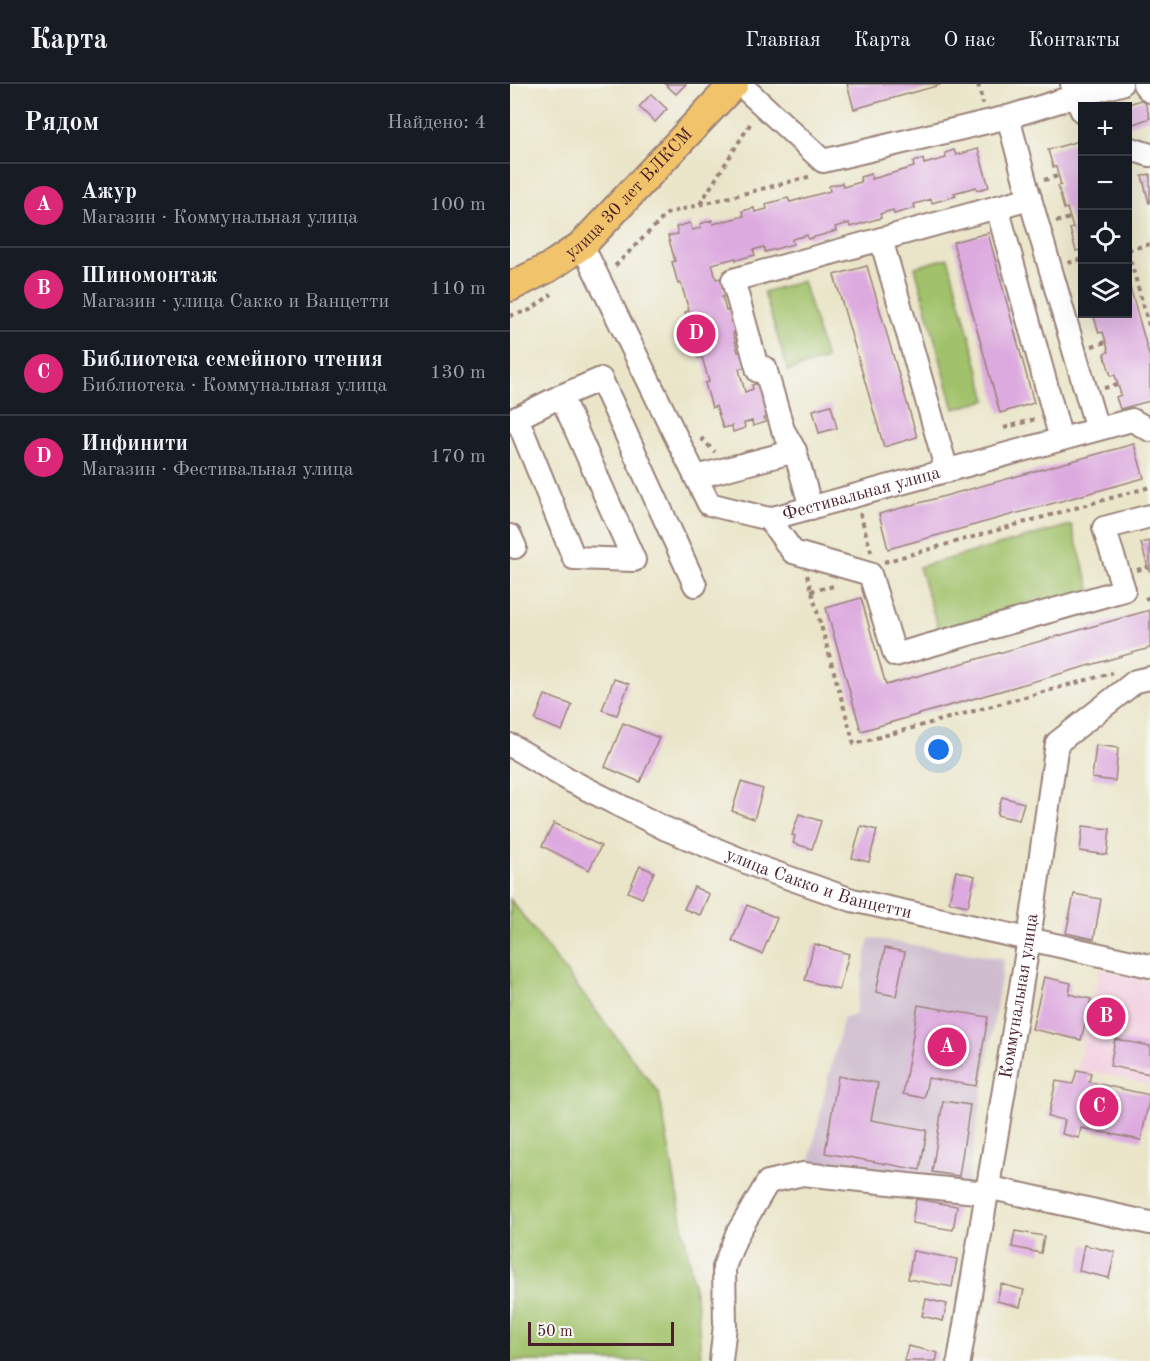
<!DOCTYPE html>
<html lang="ru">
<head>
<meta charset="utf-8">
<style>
	:root { --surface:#171b24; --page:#20242c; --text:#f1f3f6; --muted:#9ea1a6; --line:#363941; --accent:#db2777 }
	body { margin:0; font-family:"Old Standard TT",serif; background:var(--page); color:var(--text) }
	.controls { position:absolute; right:18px; top:18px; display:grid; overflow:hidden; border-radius:0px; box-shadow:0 6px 24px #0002 }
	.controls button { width:54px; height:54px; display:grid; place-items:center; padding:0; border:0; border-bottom:2px solid var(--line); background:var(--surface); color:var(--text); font:30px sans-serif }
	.scale { position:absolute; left:18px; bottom:15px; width:146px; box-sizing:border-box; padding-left:6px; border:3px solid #4a1f2b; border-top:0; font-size:16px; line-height:21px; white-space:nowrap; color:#4a1f2b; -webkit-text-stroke:4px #f6f6f2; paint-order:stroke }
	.you { position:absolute; left:429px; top:666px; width:21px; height:21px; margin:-15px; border:4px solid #fff; border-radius:50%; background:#1a73e8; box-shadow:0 0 0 9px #1a73e833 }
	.badge { display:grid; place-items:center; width:39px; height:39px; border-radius:50%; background:var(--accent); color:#fff; font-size:20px; font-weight:700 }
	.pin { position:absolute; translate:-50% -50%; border:3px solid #fff; box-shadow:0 2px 6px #0006 }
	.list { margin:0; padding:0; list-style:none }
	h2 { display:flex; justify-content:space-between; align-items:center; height:78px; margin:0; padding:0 24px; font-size:26px }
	h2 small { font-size:20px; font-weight:400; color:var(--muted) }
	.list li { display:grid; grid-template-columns:39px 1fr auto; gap:18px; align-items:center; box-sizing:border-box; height:84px; padding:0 24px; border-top:2px solid var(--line) }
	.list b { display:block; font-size:22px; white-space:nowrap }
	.list p { margin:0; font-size:20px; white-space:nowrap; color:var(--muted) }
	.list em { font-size:20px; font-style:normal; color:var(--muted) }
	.icon { flex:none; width:33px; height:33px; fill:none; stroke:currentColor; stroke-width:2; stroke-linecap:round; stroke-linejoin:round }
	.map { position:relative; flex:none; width:640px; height:1277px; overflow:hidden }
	header { display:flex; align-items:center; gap:36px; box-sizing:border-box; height:84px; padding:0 30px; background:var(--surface); border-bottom:2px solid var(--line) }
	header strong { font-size:28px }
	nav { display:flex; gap:33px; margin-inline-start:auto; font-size:21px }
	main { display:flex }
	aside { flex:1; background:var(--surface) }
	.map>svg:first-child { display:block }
</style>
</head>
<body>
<header>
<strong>Карта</strong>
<nav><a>Главная</a><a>Карта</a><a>О нас</a><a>Контакты</a></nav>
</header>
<main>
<aside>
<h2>Рядом<small>Найдено: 4</small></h2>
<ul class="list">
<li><span class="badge">A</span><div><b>Ажур</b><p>Магазин · Коммунальная улица</p></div><em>100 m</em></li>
<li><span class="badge">B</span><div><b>Шиномонтаж</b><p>Магазин · улица Сакко и Ванцетти</p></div><em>110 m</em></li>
<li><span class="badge">C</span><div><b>Библиотека семейного чтения</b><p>Библиотека · Коммунальная улица</p></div><em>130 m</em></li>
<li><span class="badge">D</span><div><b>Инфинити</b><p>Магазин · Фестивальная улица</p></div><em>170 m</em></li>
</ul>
</aside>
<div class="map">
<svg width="640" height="1277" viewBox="0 0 640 1277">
	<rect width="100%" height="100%" fill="#f6f6f2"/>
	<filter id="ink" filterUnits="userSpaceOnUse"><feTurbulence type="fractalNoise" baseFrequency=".0167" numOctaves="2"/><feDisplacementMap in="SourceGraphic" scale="12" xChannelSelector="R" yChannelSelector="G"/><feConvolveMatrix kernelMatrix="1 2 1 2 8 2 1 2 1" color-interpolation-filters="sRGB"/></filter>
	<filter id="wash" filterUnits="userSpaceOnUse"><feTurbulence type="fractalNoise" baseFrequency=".008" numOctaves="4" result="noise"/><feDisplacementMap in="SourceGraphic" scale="24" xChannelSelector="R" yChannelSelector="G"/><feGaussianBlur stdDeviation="1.35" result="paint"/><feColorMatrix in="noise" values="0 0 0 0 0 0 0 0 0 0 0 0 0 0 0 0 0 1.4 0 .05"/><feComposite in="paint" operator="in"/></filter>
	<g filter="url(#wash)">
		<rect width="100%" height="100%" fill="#eae5c8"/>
		<polygon fill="#f3cfe0" points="590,884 640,896 640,1001 567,984"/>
		<polygon fill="#cfbdcf" points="359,854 494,875 457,1102 299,1081 317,998 334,933 345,931"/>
		<g fill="#a1c26b" stroke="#76704b" stroke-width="1.5">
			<polygon points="438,174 477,316 444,325 405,183"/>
			<polygon points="293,197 316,275 278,287 254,208"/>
			<polygon points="561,441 581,507 448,544 428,543 409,483"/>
			<polygon points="0,815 149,1009 188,1226 191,1277 0,1277"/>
		</g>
		<g id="blocks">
			<g fill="#ddaadf">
				<polygon points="155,0 176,0 166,10"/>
				<polygon points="337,0 430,0 430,1 344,25"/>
				<polygon points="141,10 157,25 145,38 129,23"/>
				<polygon points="634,15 640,34 618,42 618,22 613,22"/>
				<polygon points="572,56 572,175 569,166 566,167 560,145 563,144 557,124 554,125 548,102 551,101 546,83 543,83 538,66"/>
				<polygon points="468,65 479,103 467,106 466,103 444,109 446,112 422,119 421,115 412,118 404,120 405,124 384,130 383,126 370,130 371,134 340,143 339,139 325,143 326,147 298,155 297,151 290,153 282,155 283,160 255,168 254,163 243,166 245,171 226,176 226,174 202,180 206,195 211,194 216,212 212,213 214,219 216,227 220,226 227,248 223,249 228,268 232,267 236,283 229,285 235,308 243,305 242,301 252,298 262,332 254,334 256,338 243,342 242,337 234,339 235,344 223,348 222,342 213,344 206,322 202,324 195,299 199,298 192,273 188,274 184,261 188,260 183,241 179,242 175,228 179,227 171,199 168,200 162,178 165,177 158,152 168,150 166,143 180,139 182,146 191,144 190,140 202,136 203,140 234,132 232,127 244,124 245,128 257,125 256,120 278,114 280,118 320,107 319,102 332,99 333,103 351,98 350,93 361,90 362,95 404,83 403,78 413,75 414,80 436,74 435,69 444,66 446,71"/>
				<polygon points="640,90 640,119 639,119 632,92"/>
				<polygon points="478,149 524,319 490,329 443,158"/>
				<polygon points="357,182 407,353 374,363 324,191"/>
				<polygon points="618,196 640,274 640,317 610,325 606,313 611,311 605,291 601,292 594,269 599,268 593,248 589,249 583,230 618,230"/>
				<polygon points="321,321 327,344 309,349 303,326"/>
				<polygon points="624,360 634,394 378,465 369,430"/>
				<polygon points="640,457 640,487 639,487 631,459"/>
				<polygon points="351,514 376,601 640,526 640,564 351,647 316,524"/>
				<polygon points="104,595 119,600 107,631 92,626"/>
				<polygon points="35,611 62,621 52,647 25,636"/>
				<polygon points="113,639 149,654 130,698 95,683"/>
				<polygon points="586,661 608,664 605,697 582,694"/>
				<polygon points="231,698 253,705 244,735 222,727"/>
				<polygon points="492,713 514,719 509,736 487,731"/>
				<polygon points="289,730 311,737 302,765 283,759 285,752 282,751"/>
				<polygon points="44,739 91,762 79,786 32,762"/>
				<polygon points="351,742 367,746 359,778 342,774"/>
				<polygon points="573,742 600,745 597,771 570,767"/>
				<polygon points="130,782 144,788 132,814 118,808"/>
				<polygon points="446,787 465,792 458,822 439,818"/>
				<polygon points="184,803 199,810 190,831 174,825"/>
				<polygon points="564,810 591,815 584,855 556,849"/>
				<polygon points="237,821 267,834 252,870 222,857"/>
				<polygon points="304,860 339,870 329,906 295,896"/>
				<polygon points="375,864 395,868 386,912 366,908"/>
				<polygon points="534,893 561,899 559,910 581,915 571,956 522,945"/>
				<polygon points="408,921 478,933 466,1002 418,994 414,1014 393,1010"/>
				<polygon points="605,955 640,962 640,990 600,982"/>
				<polygon points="567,986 581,989 579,998 640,1011 631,1056 571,1044 569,1054 552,1050 555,1036 538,1033 546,997 563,1000"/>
				<polygon points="328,992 368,999 361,1036 417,1046 410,1086 315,1069"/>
				<polygon points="433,1017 460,1021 449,1092 422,1088"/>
				<polygon points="406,1115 447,1122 443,1146 402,1139"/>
				<polygon points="505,1147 534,1152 531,1169 502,1163"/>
				<polygon points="574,1161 605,1168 599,1194 569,1187"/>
				<polygon points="403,1167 447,1175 442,1203 398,1195"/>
				<polygon points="491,1200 514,1206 510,1223 487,1217"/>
				<polygon points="416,1215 437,1220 433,1237 412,1232"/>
				<polygon points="398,1262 428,1269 426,1277 394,1277"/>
			</g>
		</g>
	</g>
	<g filter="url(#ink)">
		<use href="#blocks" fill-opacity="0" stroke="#9a827a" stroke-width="1.5"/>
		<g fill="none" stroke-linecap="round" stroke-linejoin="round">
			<g stroke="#9a827a" stroke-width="26">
				<g id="minor">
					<polyline points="230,0 313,77 498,33 516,101 587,345"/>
					<polyline points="634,0 640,7"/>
					<polyline points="572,27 566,12 611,0"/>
					<polyline points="498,33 566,12 562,0"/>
					<polyline points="618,64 640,71"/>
					<polyline points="487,123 551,355"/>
					<polyline points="371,155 437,387"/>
					<path id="s1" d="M72,161L199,420L259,435L622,336L640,346"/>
					<polyline points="7,334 51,312"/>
					<polyline points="0,337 7,334 64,474 124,476 51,312 91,295 185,501"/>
					<polyline points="186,393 285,367"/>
					<polyline points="301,424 285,367 273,346 255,284 248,287 223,196 520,114"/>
					<polyline points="259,435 283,468 360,490 385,571 614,506 594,444 640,432"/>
					<polyline points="0,452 5,463"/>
					<path id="s2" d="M0,661L63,698L154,744L251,784L342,816L640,882"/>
					<polyline points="477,1103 640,1139"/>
					<polyline points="211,1277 215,1241 214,1183 227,1150 258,1098 293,1090 476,1109"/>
					<path id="s3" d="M449,1277L519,855L547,659L626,597L640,594"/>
				</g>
			</g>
			<g stroke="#9a827a" stroke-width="32">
				<g id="major">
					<path id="s4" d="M0,203L38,184L72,161L224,0"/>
				</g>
			</g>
			<g stroke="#9a827a" stroke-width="4" stroke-dasharray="4.5 4.5" stroke-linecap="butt">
				<polyline points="468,0 473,20"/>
				<polyline points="534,96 548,92"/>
				<polyline points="190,120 242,37"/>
				<polyline points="546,138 560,134"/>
				<polyline points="618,166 640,160"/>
				<polyline points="618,168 640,245"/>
				<polyline points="558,179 572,175"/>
				<polyline points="105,182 158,129 302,92"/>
				<polyline points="0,232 20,226 42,210"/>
				<polyline points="582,262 596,258"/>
				<polyline points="594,304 608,301"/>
				<polyline points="494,344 525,335"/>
				<polyline points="191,354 205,368"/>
				<polyline points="350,429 362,471"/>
				<polyline points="374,478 640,403"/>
				<polyline points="627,486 638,483"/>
				<polyline points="297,491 344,660 602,589"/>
				<polyline points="301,507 324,502"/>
				<polyline points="635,515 640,513"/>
			</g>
			<use href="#minor" stroke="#fff" stroke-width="22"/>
			<use href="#major" stroke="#f1c36a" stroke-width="28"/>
		</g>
	</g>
	<g text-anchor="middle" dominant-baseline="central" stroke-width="4.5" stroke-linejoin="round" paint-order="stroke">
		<g font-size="18" fill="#4a1f2b" stroke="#f6f6f2">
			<text stroke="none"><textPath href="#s4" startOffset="153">улица 30 лет ВЛКСМ</textPath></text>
			<text stroke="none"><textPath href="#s1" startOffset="446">Фестивальная улица</textPath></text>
			<text stroke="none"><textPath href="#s2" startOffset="340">улица Сакко и Ванцетти</textPath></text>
			<text stroke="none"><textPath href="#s3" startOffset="370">Коммунальная улица</textPath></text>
		</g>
	</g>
</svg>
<div class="controls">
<button>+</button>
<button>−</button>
<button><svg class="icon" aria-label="locate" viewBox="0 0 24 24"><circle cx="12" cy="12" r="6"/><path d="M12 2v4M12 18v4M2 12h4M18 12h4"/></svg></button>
<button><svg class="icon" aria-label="layers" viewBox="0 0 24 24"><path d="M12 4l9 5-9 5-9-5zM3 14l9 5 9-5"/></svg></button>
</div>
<div class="scale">50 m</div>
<div class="you"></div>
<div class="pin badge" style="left:437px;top:963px">A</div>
<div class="pin badge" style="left:596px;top:933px">B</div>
<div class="pin badge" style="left:589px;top:1023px">C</div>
<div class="pin badge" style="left:186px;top:250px">D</div>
</div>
</main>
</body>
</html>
